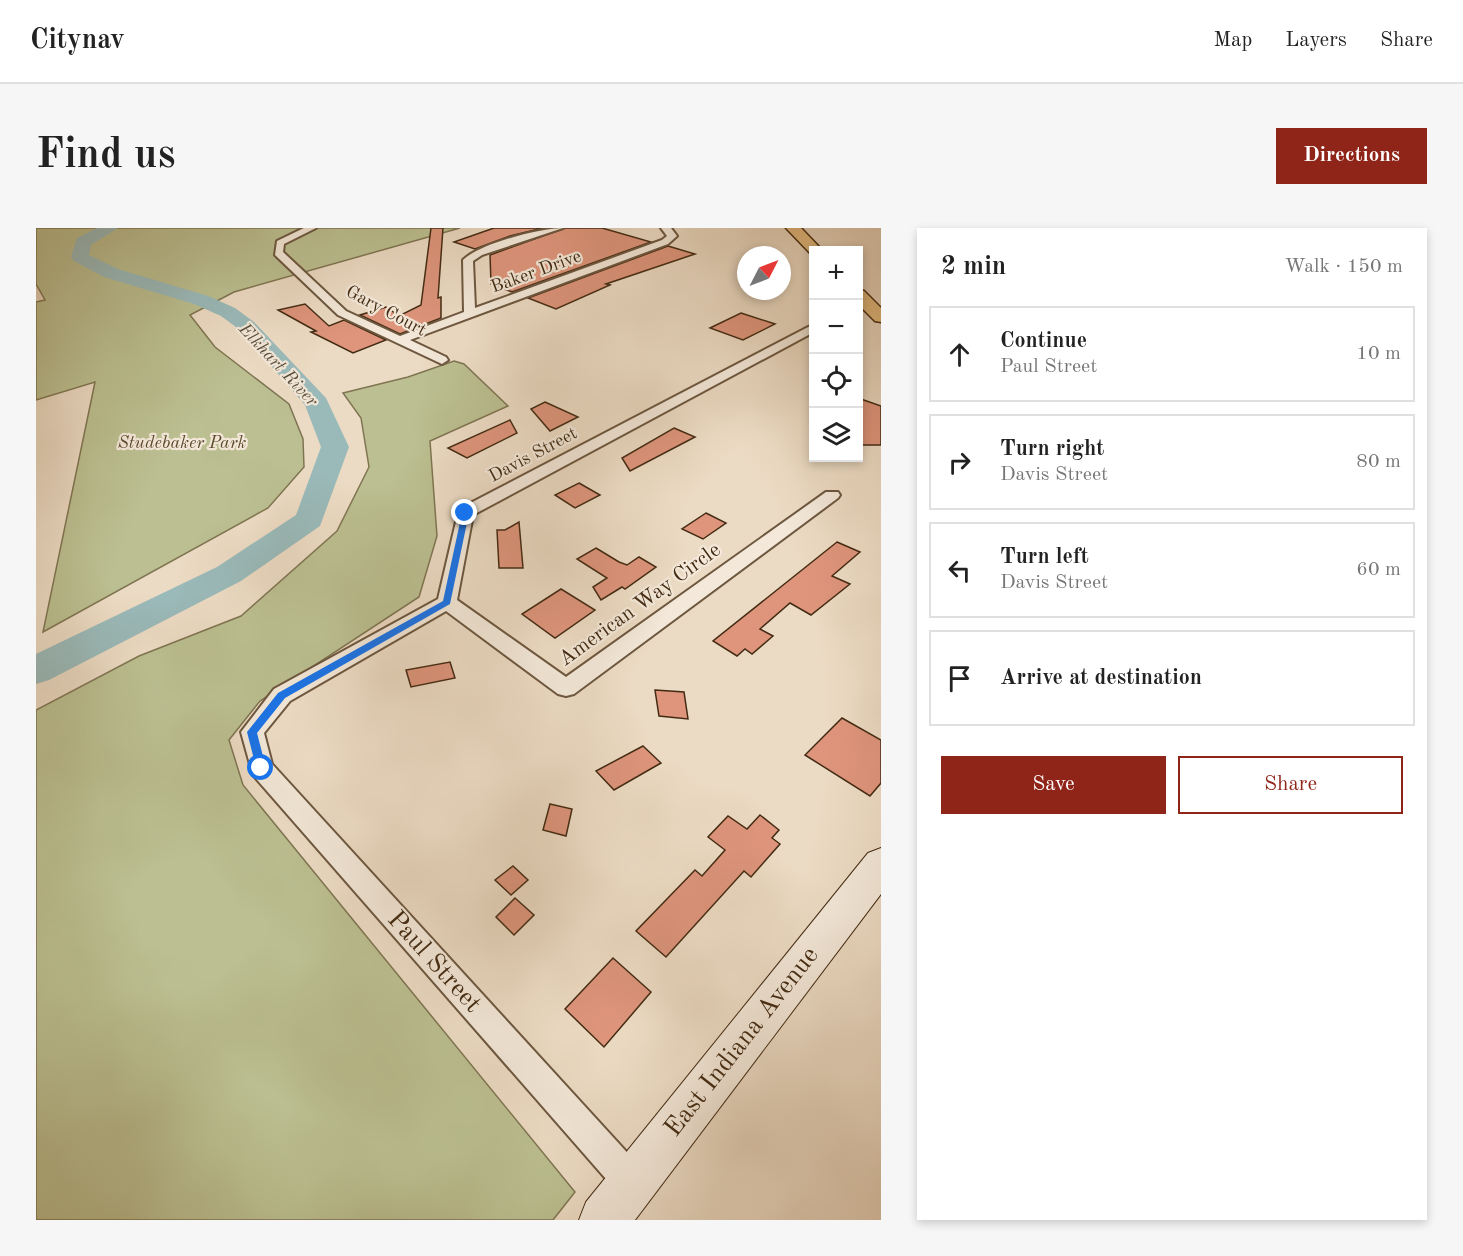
<!DOCTYPE html>
<html lang="en">
<head>
<meta charset="utf-8">
<style>
	:root { --surface:#fff; --page:#f6f6f6; --text:#222; --muted:#767676; --line:#e0e0e0; --accent:#8f2418 }
	body { margin:0; font-family:"Old Standard TT",serif; background:var(--page); color:var(--text) }
	.controls { position:absolute; right:18px; top:18px; display:grid; overflow:hidden; border-radius:0px; box-shadow:0 3px 9px #0003 }
	.controls button { width:54px; height:54px; display:grid; place-items:center; padding:0; border:0; border-bottom:2px solid var(--line); background:var(--surface); color:var(--text); font:30px sans-serif }
	.compass { position:absolute; left:701px; top:18px; width:54px; height:54px; border-radius:50%; background:var(--surface); box-shadow:0 3px 9px #0003; rotate:48deg }
	.stop { position:absolute; width:18px; height:18px; margin:-14px; border:4px solid #1a73e8; border-radius:50%; background:#fff }
	.stop.end { background:#1a73e8; border-color:#fff; box-shadow:0 2px 6px #0008 }
	.list { margin:0; padding:0; list-style:none }
	h2 { display:flex; justify-content:space-between; align-items:center; height:78px; margin:0; padding:0 24px; font-size:26px }
	h2 small { font-size:20px; font-weight:400; color:var(--muted) }
	.list li { display:grid; grid-template-columns:39px 1fr auto; gap:18px; align-items:center; box-sizing:border-box; height:96px; margin:0 12px 12px; padding:0 12px; border:2px solid var(--line); border-radius:0px }
	.list b { display:block; font-size:22px; white-space:nowrap }
	.list p { margin:0; font-size:20px; white-space:nowrap; color:var(--muted) }
	.list em { font-size:20px; font-style:normal; color:var(--muted) }
	.actions { display:flex; gap:12px; padding:18px 24px }
	.actions a { flex:1; padding:14px 0; border:2px solid var(--accent); border-radius:0px; text-align:center; font-size:21px; color:var(--accent) }
	.actions .main { background:var(--accent); color:#fff }
	.icon { flex:none; width:33px; height:33px; fill:none; stroke:currentColor; stroke-width:2; stroke-linecap:round; stroke-linejoin:round }
	.map { position:relative; flex:none; width:845px; height:992px; overflow:hidden; border-radius:0px }
	header { display:flex; align-items:center; gap:36px; box-sizing:border-box; height:84px; padding:0 30px; background:var(--surface); border-bottom:2px solid var(--line) }
	header strong { font-size:28px }
	nav { display:flex; gap:33px; margin-inline-start:auto; font-size:21px }
	.intro { display:flex; align-items:center; justify-content:space-between; box-sizing:border-box; height:144px; padding:0 36px }
	h1 { margin:0; font-size:42px }
	.button { padding:15px 27px; border-radius:0px; background:var(--accent); color:#fff; font-size:21px; font-weight:700 }
	main { display:flex; gap:36px; padding:0 36px }
	aside { flex:1; background:var(--surface); border-radius:0px; box-shadow:0 3px 9px #0003 }
	.map>svg:first-child { display:block }
</style>
</head>
<body>
<header>
<strong>Citynav</strong>
<nav><a>Map</a><a>Layers</a><a>Share</a></nav>
</header>
<div class="intro"><h1>Find us</h1><a class="button">Directions</a></div>
<main>
<div class="map">
<svg width="845" height="992" viewBox="0 0 845 992">
	<rect width="100%" height="100%" fill="#ecdbc4"/>
	<filter id="stains"><feTurbulence type="fractalNoise" baseFrequency=".00333" numOctaves="4"/><feColorMatrix values="0 0 0 0 .2 0 0 0 0 .09 0 0 0 0 .02 0 0 0 .5 -.17"/></filter>
	<radialGradient id="worn" r=".72"><stop offset=".6" stop-color="#630" stop-opacity="0"/><stop offset="1" stop-color="#630" stop-opacity=".3"/></radialGradient>
	<g fill="#bbbf91" stroke="#7f7552" stroke-width="1.5">
		<polygon points="0,0 424,0 198,64 154,87 179,119 253,176 267,211 268,239 232,280 7,404 59,154 0,172 0,74 9,72 0,56"/>
		<polygon points="418,133 428,136 472,178 394,213 401,308 383,369 224,473 193,512 207,557 539,964 517,992 0,992 0,482 103,428 205,388 301,303 333,239 325,190 307,165 372,149"/>
	</g>
	<g fill="none" stroke-linecap="round" stroke-linejoin="round">
		<polygon fill="#9ababa" fill-rule="evenodd" points="61,0 82,0 55,17 53,27 82,41 172,68 199,80 218,94 290,170 313,219 284,298 205,353 13,452 0,456 0,426 181,339 260,287 285,219 269,177 204,102 185,88 158,76 68,49 38,33 35,29 41,10"/>
	</g>
	<g fill="#de957c" stroke="#432b13" stroke-width="1.5">
		<polygon points="395,0 407,0 402,70 405,69 405,90 364,106 324,87 350,79 363,88 385,77"/>
		<polygon points="458,0 507,0 474,8 439,21 418,14"/>
		<polygon points="529,0 566,0 615,14 476,64 455,56 454,27"/>
		<polygon points="632,18 659,26 570,56 574,57 520,81 492,70"/>
		<polygon points="269,76 293,98 308,92 350,112 317,125 275,104 280,103 242,82"/>
		<polygon points="705,85 739,96 707,112 674,100"/>
		<polygon points="822,170 845,178 845,217 822,217"/>
		<polygon points="509,174 542,189 514,203 495,181"/>
		<polygon points="474,192 481,205 431,230 412,220"/>
		<polygon points="638,200 659,209 594,243 586,230"/>
		<polygon points="543,255 564,267 539,280 519,267"/>
		<polygon points="670,285 690,295 667,311 646,301"/>
		<polygon points="483,294 487,340 463,340 461,302 469,302"/>
		<polygon points="801,314 824,324 796,348 814,356 775,387 754,375 724,401 737,408 716,426 709,421 701,428 677,413"/>
		<polygon points="560,320 583,334 591,337 603,329 620,339 589,361 586,359 565,372 557,359 571,350 541,331"/>
		<polygon points="525,361 559,382 519,410 486,386"/>
		<polygon points="414,434 419,450 375,459 370,442"/>
		<polygon points="619,462 648,464 652,491 623,488"/>
		<polygon points="806,490 845,512 845,555 834,568 769,527"/>
		<polygon points="607,518 625,535 578,562 560,543"/>
		<polygon points="514,576 536,581 530,608 507,602"/>
		<polygon points="724,587 743,602 736,610 744,616 715,649 708,643 630,729 600,703 659,642 666,648 689,622 672,609 692,588 711,601"/>
		<polygon points="477,638 492,652 475,667 459,652"/>
		<polygon points="479,670 498,687 478,707 460,689"/>
		<polygon points="577,730 615,764 568,819 529,781"/>
	</g>
	<g fill="none" stroke-linecap="round" stroke-linejoin="round">
		<g stroke="#6d573f" stroke-width="4">
			<g id="street">
				<path d="M268,0H280L248,16L247,24L310,83L364,108L428,84L427,32C443,16 504,0 527,0L446,27L437,33L439,80L626,12L631,8L625,0H635L641,8L632,16L374,112L410,129L412,132L406,136L302,87L239,27L241,13Z"/>
				<polygon points="778,96 778,104 437,287 421,372 530,449 790,264 802,264 804,267 802,270 538,466 530,468 522,466 410,383 254,473 228,505 236,536 608,943 613,955 608,967 596,972 584,967 217,547 205,504 238,461 402,371 423,281"/>
			</g>
		</g>
		<g stroke="#432b13" stroke-width="2">
			<polygon id="secondary" points="845,620 845,666 599,992 543,992 550,974 832,625"/>
		</g>
		<g stroke="#432b13" stroke-width="3">
			<g id="primary">
				<polygon points="750,0 765,0 786,22 774,25"/>
				<polygon points="822,61 828,63 845,80 845,94 839,93 822,76"/>
			</g>
		</g>
		<use href="#street" fill="#f3e8d9" fill-rule="evenodd"/>
		<use href="#secondary" fill="#f3e8d9" fill-rule="evenodd"/>
		<use href="#primary" fill="#e6be82" fill-rule="evenodd"/>
	</g>
	<polygon fill="#1a73e8" points="429,283 433,285 414,376 249,470 221,505 230,540 225,544 221,543 211,504 242,465 407,373 426,285"/>
	<g text-anchor="middle" dominant-baseline="central" stroke-width="4.5" stroke-linejoin="round" paint-order="stroke">
		<g font-size="18" fill="#432b13" stroke="#f3e8d9">
			<text transform="translate(500 44) rotate(-20)">Baker Drive</text>
			<text transform="translate(350 83) rotate(28)">Gary Court</text>
			<text transform="translate(497 227) rotate(-28)">Davis Street</text>
		</g>
		<g font-size="18" font-style="italic" fill="#594f3d" stroke="#f3e8d9">
			<text transform="translate(242 137) rotate(47)">Elkhart River</text>
		</g>
		<g font-size="18" font-style="italic" fill="#5b492c" stroke="#f3e8d9">
			<text x="146" y="215">Studebaker Park</text>
		</g>
		<g font-size="21" fill="#432b13" stroke="#f3e8d9">
			<text transform="translate(604 377) rotate(-36)">American Way Circle</text>
		</g>
		<g font-size="26" fill="#432b13" stroke="#f3e8d9">
			<text transform="translate(398 734) rotate(48)">Paul Street</text>
			<text transform="translate(706 814) rotate(-52)">East Indiana Avenue</text>
		</g>
	</g>
	<rect width="100%" height="100%" filter="url(#stains)"/>
	<rect width="100%" height="100%" fill="url(#worn)"/>
</svg>
<div class="controls">
<button>+</button>
<button>−</button>
<button><svg class="icon" aria-label="locate" viewBox="0 0 24 24"><circle cx="12" cy="12" r="6"/><path d="M12 2v4M12 18v4M2 12h4M18 12h4"/></svg></button>
<button><svg class="icon" aria-label="layers" viewBox="0 0 24 24"><path d="M12 4l9 5-9 5-9-5zM3 14l9 5 9-5"/></svg></button>
</div>
<svg class="compass" viewBox="-18 -18 36 36"><path d="M0-13l5 13h-10z" fill="#e53935"/><path d="M0 13l5-13h-10z" fill="#767676"/></svg>
<div class="stop" style="left:225px;top:540px"></div>
<div class="stop end" style="left:429px;top:285px"></div>
</div>
<aside>
<h2>2 min<small>Walk · 150 m</small></h2>
<ul class="list">
<li><svg class="icon" aria-label="ahead" viewBox="0 0 24 24"><path d="M12 20V5M6 11l6-6 6 6"/></svg><div><b>Continue</b><p>Paul Street</p></div><em>10 m</em></li>
<li><svg class="icon" aria-label="right" viewBox="0 0 24 24"><path d="M7 20v-9h11M14 6l5 5-5 5"/></svg><div><b>Turn right</b><p>Davis Street</p></div><em>80 m</em></li>
<li><svg class="icon" aria-label="left" viewBox="0 0 24 24"><path d="M17 20v-9H6M10 6l-5 5 5 5"/></svg><div><b>Turn left</b><p>Davis Street</p></div><em>60 m</em></li>
<li><svg class="icon" aria-label="arrive" viewBox="0 0 24 24"><path d="M6 21V4h12l-3 4 3 4H6"/></svg><div><b>Arrive at destination</b></div></li>
</ul>
<div class="actions"><a class="main">Save</a><a>Share</a></div>
</aside>
</main>
</body>
</html>
